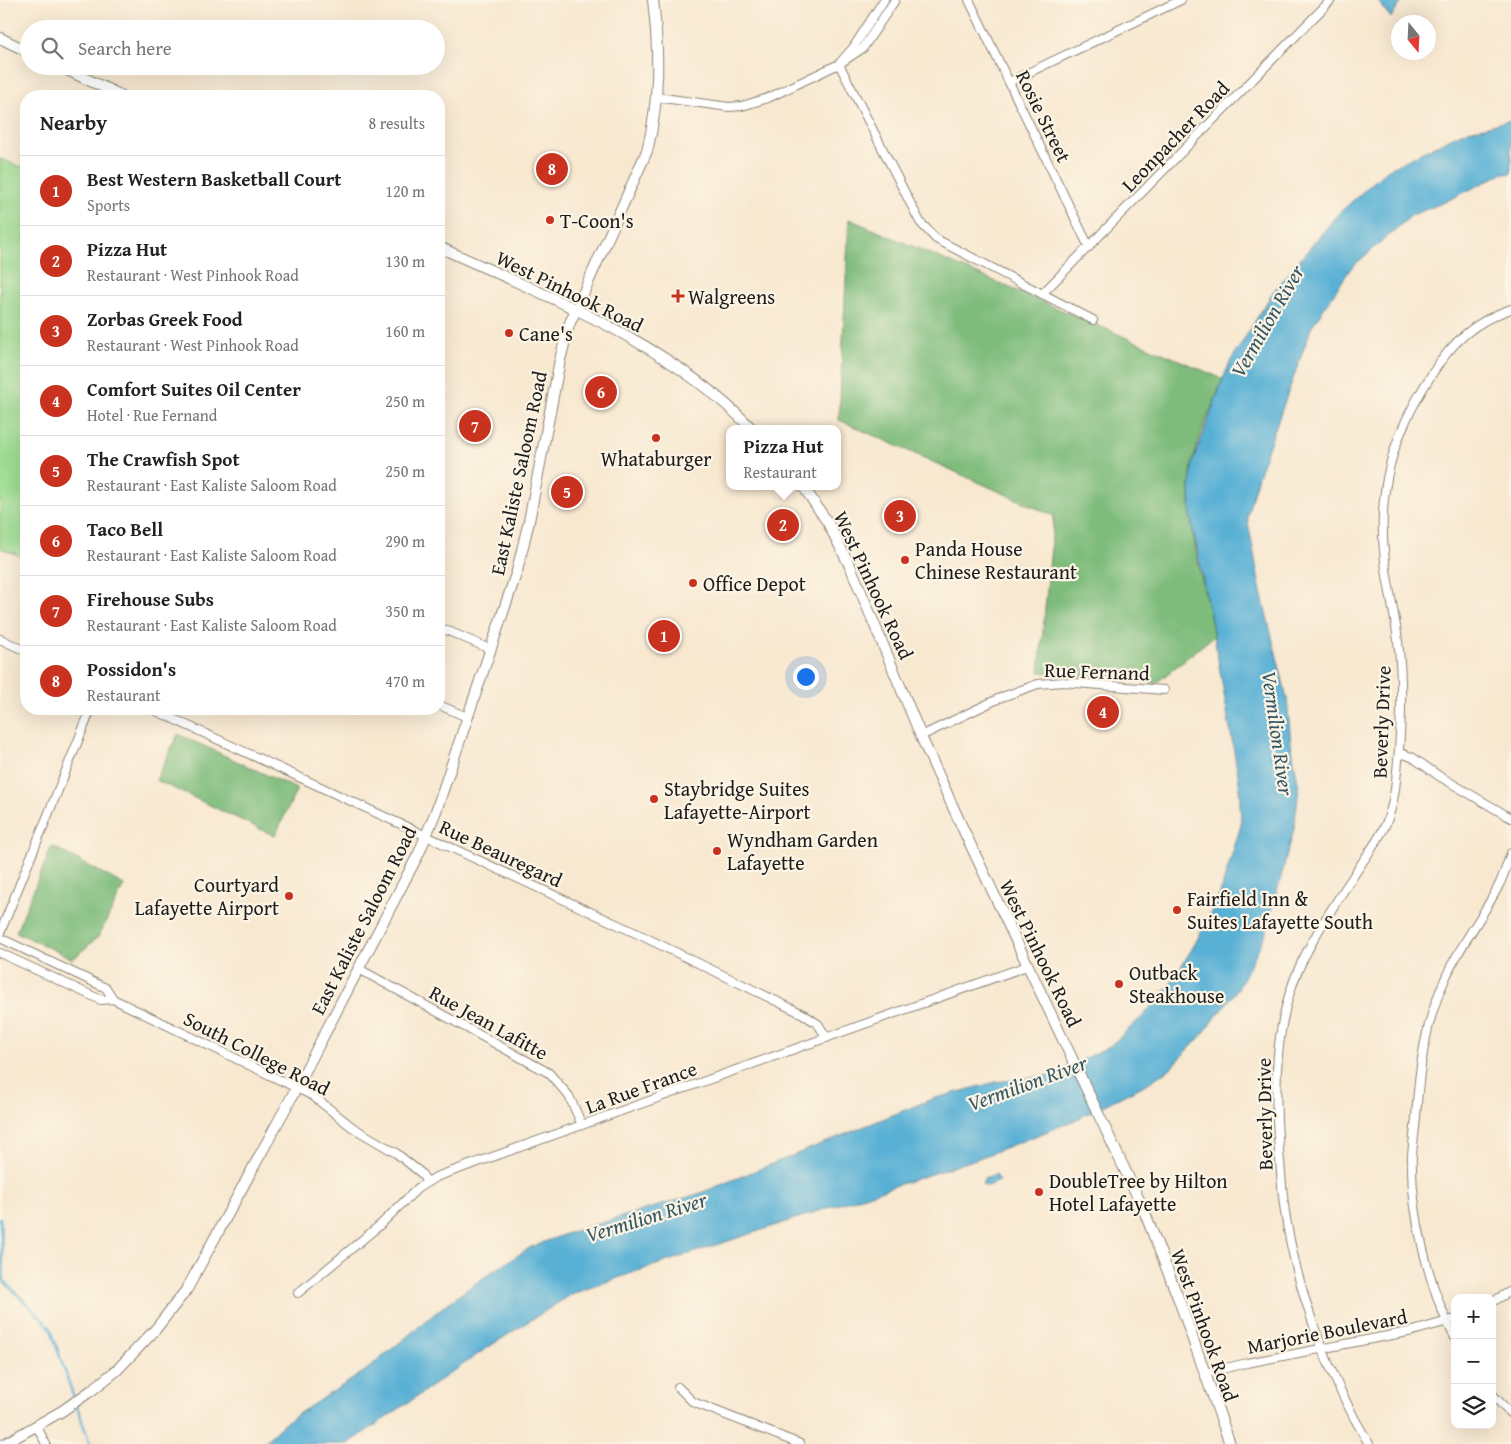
<!DOCTYPE html>
<html lang="en">
<head>
<meta charset="utf-8">
<style>
	:root { --surface:#fff; --page:#f2f2f2; --text:#222; --muted:#767676; --line:#e0e0e0; --accent:#c8321e }
	body { margin:0; font-family:"Gentium Book Plus",serif; background:var(--page); color:var(--text) }
	.controls { position:absolute; right:15px; bottom:15px; display:grid; overflow:hidden; border-radius:10px; box-shadow:0 5px 20px #0002 }
	.controls button { width:45px; height:45px; display:grid; place-items:center; padding:0; border:0; border-bottom:1px solid var(--line); background:var(--surface); color:var(--text); font:25px sans-serif }
	.compass { position:absolute; left:1391px; top:15px; width:45px; height:45px; border-radius:50%; background:var(--surface); box-shadow:0 5px 20px #0002; rotate:162deg }
	.you { position:absolute; left:805px; top:676px; width:18px; height:18px; margin:-12px; border:4px solid #fff; border-radius:50%; background:#1a73e8; box-shadow:0 0 0 8px #1a73e833 }
	.badge { display:grid; place-items:center; width:32px; height:32px; border-radius:50%; background:var(--accent); color:#fff; font-size:16px; font-weight:700 }
	.pin { position:absolute; translate:-50% -50%; border:2px solid #fff; box-shadow:0 1px 5px #0006 }
	.popup { position:absolute; left:726px; top:425px; width:115px; height:65px; box-sizing:border-box; display:grid; place-content:center; border-radius:10px; background:var(--surface); filter:drop-shadow(0 1px 4px #0005); font-size:16px; white-space:nowrap; color:var(--muted) }
	.popup b { font-size:19px; color:var(--text) }
	.popup::after { content:''; position:absolute; left:50%; top:100%; margin-left:-10px; border:10px solid transparent; border-top-color:var(--surface) }
	.list { margin:0; padding:0; list-style:none }
	h2 { display:flex; justify-content:space-between; align-items:center; height:65px; margin:0; padding:0 20px; font-size:21px }
	h2 small { font-size:16px; font-weight:400; color:var(--muted) }
	.list li { display:grid; grid-template-columns:32px 1fr auto; gap:15px; align-items:center; box-sizing:border-box; height:70px; padding:0 20px; border-top:1px solid var(--line) }
	.list b { display:block; font-size:19px; white-space:nowrap }
	.list p { margin:0; font-size:16px; white-space:nowrap; color:var(--muted) }
	.list em { font-size:16px; font-style:normal; color:var(--muted) }
	.icon { flex:none; width:28px; height:28px; fill:none; stroke:currentColor; stroke-width:2; stroke-linecap:round; stroke-linejoin:round }
	.map { position:relative; flex:none; width:1511px; height:1444px; overflow:hidden }
	.search { position:absolute; background:var(--surface); box-shadow:0 5px 20px #0002; left:20px; top:20px; width:425px; height:55px; display:flex; align-items:center; gap:12px; box-sizing:border-box; padding:0 18px; border-radius:28px; color:var(--muted); font-size:19px }
	.panel { position:absolute; background:var(--surface); box-shadow:0 5px 20px #0002; left:20px; top:90px; width:425px; height:625px; border-radius:20px }
	.map>svg:first-child { display:block }
</style>
</head>
<body>
<div class="map">
<svg width="1511" height="1444" viewBox="0 0 1511 1444">
	<rect width="100%" height="100%" fill="#fcf5e5"/>
	<filter id="ink" filterUnits="userSpaceOnUse"><feTurbulence type="fractalNoise" baseFrequency=".02" numOctaves="2"/><feDisplacementMap in="SourceGraphic" scale="10" xChannelSelector="R" yChannelSelector="G"/><feConvolveMatrix kernelMatrix="1 2 1 2 8 2 1 2 1" color-interpolation-filters="sRGB"/></filter>
	<filter id="wash" filterUnits="userSpaceOnUse"><feTurbulence type="fractalNoise" baseFrequency=".0096" numOctaves="4" result="noise"/><feDisplacementMap in="SourceGraphic" scale="20" xChannelSelector="R" yChannelSelector="G"/><feGaussianBlur stdDeviation="1.12" result="paint"/><feColorMatrix in="noise" values="0 0 0 0 0 0 0 0 0 0 0 0 0 0 0 0 0 1.4 0 .05"/><feComposite in="paint" operator="in"/></filter>
	<g filter="url(#wash)">
		<rect width="100%" height="100%" fill="#f8e8d0"/>
		<g fill="#9ddc92" stroke="#5c7c57">
			<polygon points="0,159 21,167 26,164 26,558 0,548"/>
			<polygon points="656,624 680,635 673,649 649,638"/>
		</g>
		<g fill="#7ebc7c" stroke="#4d6c4c">
			<path d="M849,219L1223,379C1211,412 1191,449 1190,485C1188,535 1205,587 1214,636L1156,683L1039,672L1054,516L839,420Z"/>
			<polygon points="178,734 297,789 275,836 156,780"/>
			<polygon points="52,846 124,885 99,936 73,959 16,932"/>
		</g>
		<g fill="#58b0d5" stroke="#3a6678">
			<polygon points="1377,0 1403,0 1391,18"/>
			<polygon points="1511,120 1511,174 1503,173 1445,202 1412,215 1351,268 1312,326 1258,476 1247,516 1261,592 1287,698 1291,744 1299,788 1294,829 1266,933 1239,987 1203,1034 1172,1067 1150,1082 1071,1122 979,1158 635,1272 572,1294 487,1348 348,1444 262,1444 287,1421 365,1371 444,1306 490,1273 531,1247 571,1232 698,1194 932,1099 996,1082 1052,1075 1110,1046 1142,1017 1169,986 1195,944 1220,894 1241,825 1239,781 1214,636 1191,519 1190,484 1193,462 1223,379 1230,362 1273,292 1338,214 1387,170 1461,133"/>
			<polygon points="996,1174 999,1181 987,1186 982,1184 984,1178"/>
		</g>
		<g fill="none" stroke-linecap="round" stroke-linejoin="round">
			<g stroke="#58b0d5" stroke-width="2.5">
				<polyline points="0,1218 4,1281 50,1327 74,1398"/>
				<polyline points="76,1404 90,1444"/>
			</g>
		</g>
	</g>
	<g filter="url(#ink)">
		<g fill="none" stroke-linecap="round" stroke-linejoin="round">
			<g stroke="#8a8276" stroke-width="10">
				<g id="minor">
					<polyline points="895,0 863,48 839,64 920,222 936,239 1093,320"/>
					<polyline points="969,0 1089,247"/>
					<polyline points="1009,82 1181,0"/>
					<polyline points="656,97 729,107 742,106 768,98 839,64 853,48 884,0"/>
					<polyline points="1042,294 1331,0"/>
					<polyline points="439,627 490,649"/>
					<polyline points="0,639 26,651"/>
					<polyline points="439,705 467,717"/>
					<polyline points="152,709 640,935 803,1014 818,1024 827,1038"/>
					<polyline points="921,736 1002,697 1038,684 1063,682 1164,690"/>
					<polyline points="1400,753 1412,757 1439,776 1511,818"/>
					<polyline points="0,933 91,709"/>
					<polyline points="0,938 106,988 113,999"/>
					<polyline points="0,953 101,1000 113,999 313,1096 352,1127 396,1153 421,1173 427,1182"/>
					<polyline points="359,969 549,1073 569,1096 582,1125"/>
					<polyline points="298,1293 380,1225 418,1188 436,1177 1027,966"/>
					<polyline points="1492,1302 1511,1291"/>
					<path d="M1455,1338C1429,1289 1410,1211 1412,1155C1413,1142 1415,1130 1416,1117C1419,1068 1425,1022 1446,977C1460,945 1483,917 1499,885C1504,875 1507,864 1511,853"/>
					<polyline points="1205,1373 1247,1363 1413,1331 1455,1319"/>
					<polyline points="678,1387 693,1402 800,1444"/>
					<polyline points="1492,1394 1511,1414"/>
					<polyline points="36,1425 46,1444"/>
					<path d="M1369,1444C1328,1376 1297,1291 1285,1212C1282,1192 1281,1171 1279,1151C1274,1090 1274,1025 1299,968C1314,935 1336,902 1356,872C1377,839 1389,830 1395,789C1401,740 1404,689 1398,641C1395,614 1388,588 1385,561C1376,489 1393,434 1432,374C1452,342 1475,321 1511,309"/>
				</g>
			</g>
			<g stroke="#8a8276" stroke-width="12">
				<g id="major">
					<polyline points="0,38 29,52"/>
					<polyline points="59,66 122,96"/>
					<path d="M439,247C548,297 667,341 752,429"/>
					<polyline points="803,486 828,523 851,568 923,741 963,829 1143,1208 1179,1300 1230,1444"/>
					<path d="M4,1444L62,1411L92,1390L117,1370L155,1330L187,1289L290,1100L419,853L436,811L517,571L529,521L560,360L569,325L647,151C660,101 659,51 653,0"/>
				</g>
			</g>
			<use href="#minor" stroke="#fff" stroke-width="8"/>
			<use href="#major" stroke="#fff" stroke-width="10"/>
		</g>
	</g>
	<g fill="#c8321e" stroke="#fcf5e5" stroke-width="2">
		<circle cx="550" cy="220" r="5"/>
		<path d="M675.5 288.5h5v5h5v5h-5v5h-5v-5h-5v-5h5z"/>
		<circle cx="509" cy="333" r="5"/>
		<circle cx="656" cy="438" r="5"/>
		<circle cx="905" cy="560" r="5"/>
		<circle cx="693" cy="583" r="5"/>
		<circle cx="654" cy="799" r="5"/>
		<circle cx="717" cy="851" r="5"/>
		<circle cx="289" cy="896" r="5"/>
		<circle cx="1177" cy="910" r="5"/>
		<circle cx="1119" cy="984" r="5"/>
		<circle cx="1039" cy="1192" r="5"/>
	</g>
	<g text-anchor="middle" dominant-baseline="central" stroke-width="4.5" stroke-linejoin="round" paint-order="stroke">
		<g font-size="20" fill="#1c1c1c" stroke="#fcf5e5">
			<text transform="translate(1044 116) rotate(64)">Rosie Street</text>
			<text transform="translate(1175 136) rotate(-46)">Leonpacher Road</text>
			<text transform="translate(570 291) rotate(26)">West Pinhook Road</text>
			<text transform="translate(518 473) rotate(-78)">East Kaliste Saloom Road</text>
			<text transform="translate(874 585) rotate(65)">West Pinhook Road</text>
			<text transform="translate(1097 671) rotate(2)">Rue Fernand</text>
			<text transform="translate(1381 722) rotate(-88)">Beverly Drive</text>
			<text transform="translate(501 853) rotate(25)">Rue Beauregard</text>
			<text transform="translate(363 920) rotate(-63)">East Kaliste Saloom Road</text>
			<text transform="translate(1041 953) rotate(64)">West Pinhook Road</text>
			<text transform="translate(489 1022) rotate(29)">Rue Jean Lafitte</text>
			<text transform="translate(257 1053) rotate(27)">South College Road</text>
			<text transform="translate(641 1087) rotate(-20)">La Rue France</text>
			<text transform="translate(1264 1114) rotate(-91)">Beverly Drive</text>
			<text transform="translate(1205 1325) rotate(70)">West Pinhook Road</text>
			<text transform="translate(1327 1331) rotate(-11)">Marjorie Boulevard</text>
		</g>
		<g font-size="20" fill="#1c1c1c" stroke="#fcf5e5" text-anchor="start">
			<text x="560" y="220">T-Coon's</text>
			<text x="688" y="296">Walgreens</text>
			<text x="519" y="333">Cane's</text>
			<text x="656" y="458" text-anchor="middle">Whataburger</text>
			<text x="915" y="548">Panda House<tspan x="915" dy="23">Chinese Restaurant</tspan></text>
			<text x="703" y="583">Office Depot</text>
			<text x="664" y="788">Staybridge Suites<tspan x="664" dy="23">Lafayette-Airport</tspan></text>
			<text x="727" y="839">Wyndham Garden<tspan x="727" dy="23">Lafayette</tspan></text>
			<text x="279" y="884" text-anchor="end">Courtyard<tspan x="279" dy="23">Lafayette Airport</tspan></text>
			<text x="1187" y="898">Fairfield Inn &amp;<tspan x="1187" dy="23">Suites Lafayette South</tspan></text>
			<text x="1129" y="972">Outback<tspan x="1129" dy="23">Steakhouse</tspan></text>
			<text x="1049" y="1180">DoubleTree by Hilton<tspan x="1049" dy="23">Hotel Lafayette</tspan></text>
		</g>
		<g font-size="21" font-style="italic" fill="#345766" stroke="#fcf5e5">
			<text transform="translate(1267 321) rotate(-60)">Vermilion River</text>
			<text transform="translate(1278 733) rotate(82)">Vermilion River</text>
			<text transform="translate(1027 1083) rotate(-20)">Vermilion River</text>
			<text transform="translate(646 1217) rotate(-17)">Vermilion River</text>
		</g>
	</g>
</svg>
<div class="controls">
<button>+</button>
<button>−</button>
<button><svg class="icon" aria-label="layers" viewBox="0 0 24 24"><path d="M12 4l9 5-9 5-9-5zM3 14l9 5 9-5"/></svg></button>
</div>
<svg class="compass" viewBox="-18 -18 36 36"><path d="M0-13l5 13h-10z" fill="#e53935"/><path d="M0 13l5-13h-10z" fill="#767676"/></svg>
<div class="you"></div>
<div class="pin badge" style="left:664px;top:636px">1</div>
<div class="pin badge" style="left:783px;top:525px">2</div>
<div class="popup"><b>Pizza Hut</b>Restaurant</div>
<div class="pin badge" style="left:900px;top:516px">3</div>
<div class="pin badge" style="left:1103px;top:712px">4</div>
<div class="pin badge" style="left:567px;top:492px">5</div>
<div class="pin badge" style="left:601px;top:392px">6</div>
<div class="pin badge" style="left:475px;top:426px">7</div>
<div class="pin badge" style="left:552px;top:169px">8</div>
<div class="search"><svg class="icon" aria-label="search" viewBox="0 0 24 24"><circle cx="10" cy="10" r="6"/><path d="M15 15l6 6"/></svg>Search here</div>
<section class="panel">
<h2>Nearby<small>8 results</small></h2>
<ul class="list">
<li><span class="badge">1</span><div><b>Best Western Basketball Court</b><p>Sports</p></div><em>120 m</em></li>
<li><span class="badge">2</span><div><b>Pizza Hut</b><p>Restaurant · West Pinhook Road</p></div><em>130 m</em></li>
<li><span class="badge">3</span><div><b>Zorbas Greek Food</b><p>Restaurant · West Pinhook Road</p></div><em>160 m</em></li>
<li><span class="badge">4</span><div><b>Comfort Suites Oil Center</b><p>Hotel · Rue Fernand</p></div><em>250 m</em></li>
<li><span class="badge">5</span><div><b>The Crawfish Spot</b><p>Restaurant · East Kaliste Saloom Road</p></div><em>250 m</em></li>
<li><span class="badge">6</span><div><b>Taco Bell</b><p>Restaurant · East Kaliste Saloom Road</p></div><em>290 m</em></li>
<li><span class="badge">7</span><div><b>Firehouse Subs</b><p>Restaurant · East Kaliste Saloom Road</p></div><em>350 m</em></li>
<li><span class="badge">8</span><div><b>Possidon's</b><p>Restaurant</p></div><em>470 m</em></li>
</ul>
</section>
</div>
</body>
</html>
